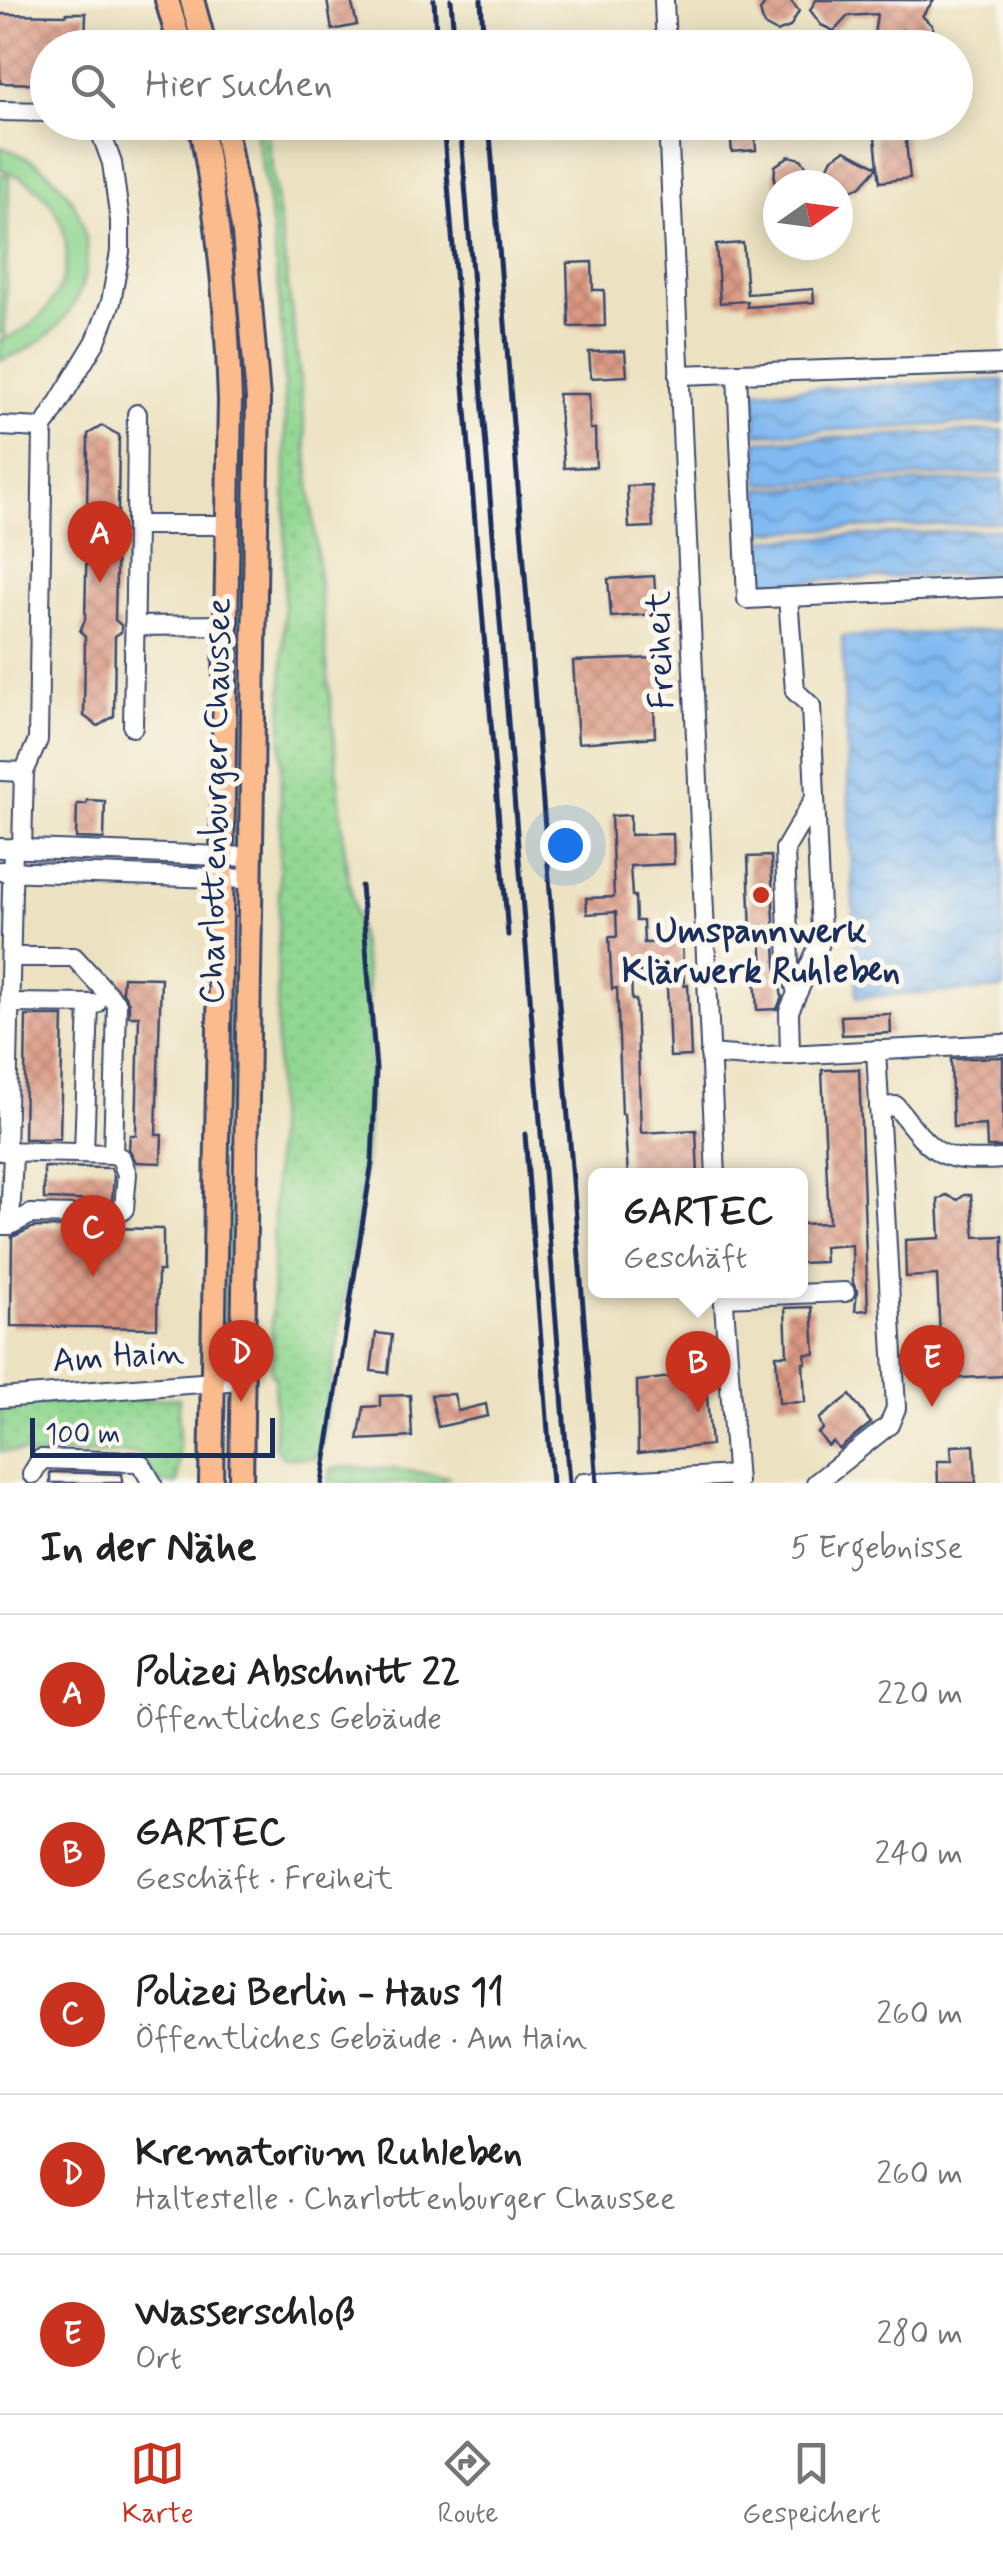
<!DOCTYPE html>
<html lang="de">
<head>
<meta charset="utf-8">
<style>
	:root { --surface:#fff; --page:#f2f2f2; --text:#222; --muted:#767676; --line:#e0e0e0; --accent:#c8321e }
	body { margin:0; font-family:Mynerve,sans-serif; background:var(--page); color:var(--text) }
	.compass { position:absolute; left:763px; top:170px; width:90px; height:90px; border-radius:50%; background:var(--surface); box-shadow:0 5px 25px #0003; rotate:76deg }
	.scale { position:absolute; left:30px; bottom:25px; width:245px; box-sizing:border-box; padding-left:10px; border:5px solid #1b2f5e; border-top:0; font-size:28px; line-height:35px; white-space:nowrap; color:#1b2f5e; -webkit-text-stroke:8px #fbf7ec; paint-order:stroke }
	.you { position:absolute; left:565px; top:845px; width:35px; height:35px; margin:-25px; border:8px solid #fff; border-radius:50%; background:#1a73e8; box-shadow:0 0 0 15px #1a73e833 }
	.badge { display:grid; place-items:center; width:65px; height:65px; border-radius:50%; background:var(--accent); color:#fff; font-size:32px; font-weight:700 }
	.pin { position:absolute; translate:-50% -82px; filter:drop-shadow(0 2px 5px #0008) }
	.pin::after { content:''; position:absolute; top:52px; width:35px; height:30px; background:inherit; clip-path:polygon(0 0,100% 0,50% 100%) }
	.popup { position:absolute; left:588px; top:1168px; width:220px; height:130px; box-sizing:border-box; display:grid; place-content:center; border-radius:15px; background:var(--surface); filter:drop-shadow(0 2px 8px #0005); font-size:32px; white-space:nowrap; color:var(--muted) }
	.popup b { font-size:38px; color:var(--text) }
	.popup::after { content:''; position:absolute; left:50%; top:100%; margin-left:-20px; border:20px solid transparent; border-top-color:var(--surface) }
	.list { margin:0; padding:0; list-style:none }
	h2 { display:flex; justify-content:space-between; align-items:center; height:130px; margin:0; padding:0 40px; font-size:42px }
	h2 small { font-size:32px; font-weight:400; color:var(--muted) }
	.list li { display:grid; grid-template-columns:65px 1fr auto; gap:30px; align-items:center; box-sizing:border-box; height:160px; padding:0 40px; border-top:2px solid var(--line) }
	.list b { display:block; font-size:38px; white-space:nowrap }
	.list p { margin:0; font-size:32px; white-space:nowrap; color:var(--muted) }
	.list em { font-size:32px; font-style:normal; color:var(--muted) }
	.icon { flex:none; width:55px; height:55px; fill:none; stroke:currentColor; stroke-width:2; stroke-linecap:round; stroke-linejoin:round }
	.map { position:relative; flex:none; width:1003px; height:1483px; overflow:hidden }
	.search { position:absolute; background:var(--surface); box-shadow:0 5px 25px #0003; left:30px; right:30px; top:30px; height:110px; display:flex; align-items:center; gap:25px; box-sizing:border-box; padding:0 35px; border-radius:55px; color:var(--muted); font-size:38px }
	.sheet { height:930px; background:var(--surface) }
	nav { display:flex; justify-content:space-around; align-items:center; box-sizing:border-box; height:140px; border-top:2px solid var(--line); background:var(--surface); font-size:28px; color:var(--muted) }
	nav a { display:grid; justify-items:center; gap:5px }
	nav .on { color:var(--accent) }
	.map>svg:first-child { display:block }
</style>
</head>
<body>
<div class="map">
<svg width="1003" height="1483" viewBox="0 0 1003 1483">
	<defs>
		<pattern id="grass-dots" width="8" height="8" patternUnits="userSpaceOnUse" patternTransform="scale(2.5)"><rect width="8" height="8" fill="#91d791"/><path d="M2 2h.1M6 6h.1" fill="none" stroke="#7cb97f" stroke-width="1.8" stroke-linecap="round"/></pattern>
		<pattern id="water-waves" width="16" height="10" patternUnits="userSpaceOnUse" patternTransform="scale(2.5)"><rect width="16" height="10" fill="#81baf2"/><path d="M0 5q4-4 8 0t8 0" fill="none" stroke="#6998c7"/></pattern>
		<pattern id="building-cross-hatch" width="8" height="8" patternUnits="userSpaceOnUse" patternTransform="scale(2.5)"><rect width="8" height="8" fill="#dc9983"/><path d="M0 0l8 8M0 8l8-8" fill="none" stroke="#b27d6e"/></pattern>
	</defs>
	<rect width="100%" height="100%" fill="#fbf7ec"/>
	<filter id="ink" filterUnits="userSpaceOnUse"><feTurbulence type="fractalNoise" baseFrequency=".01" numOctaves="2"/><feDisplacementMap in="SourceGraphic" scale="20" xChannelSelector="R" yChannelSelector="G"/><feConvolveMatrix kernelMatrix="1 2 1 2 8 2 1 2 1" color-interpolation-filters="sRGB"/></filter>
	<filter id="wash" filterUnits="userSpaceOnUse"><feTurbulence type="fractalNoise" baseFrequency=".0048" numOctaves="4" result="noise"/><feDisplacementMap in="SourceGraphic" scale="40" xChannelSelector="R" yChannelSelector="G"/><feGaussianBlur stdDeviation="2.25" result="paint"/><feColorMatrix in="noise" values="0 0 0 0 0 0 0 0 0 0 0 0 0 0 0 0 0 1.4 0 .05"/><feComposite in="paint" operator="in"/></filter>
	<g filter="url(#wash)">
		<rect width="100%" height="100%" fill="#ece2c1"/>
		<g fill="url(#grass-dots)" stroke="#568378" stroke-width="2.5">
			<polygon points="216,123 231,203 248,375 242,831 232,831 240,417 210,125"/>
			<path d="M253,123H266L299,368L346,863L366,974L370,1046L366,1158L321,1445L316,1458H285L274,1446L275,1376L271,1375L286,478C285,359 280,239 253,123Z"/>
			<polygon points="232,888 231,1050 237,1093 233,1361 223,1361"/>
			<polygon points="179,1398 178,1483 158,1483 142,1456 136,1453 42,1455 35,1462 30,1459 29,1452 0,1451 0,1404"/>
			<polygon points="347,1467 401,1470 449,1477 436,1483 328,1483 331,1469"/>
		</g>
		<g fill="#91d791" stroke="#568378" stroke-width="2.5">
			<path d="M0,147C115,182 116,326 0,360V340C88,312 89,195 0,169Z"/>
			<polygon points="0,175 9,175 5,334 0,334"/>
		</g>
		<g fill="url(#water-waves)" stroke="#4e74a8" stroke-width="2.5">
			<polygon points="1003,380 1003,422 757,434 755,391"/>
			<polygon points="1003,430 1003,473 759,484 757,441"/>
			<polygon points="1003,479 1003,522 761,532 760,489"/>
			<polygon points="1003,529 1003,572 763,583 761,540"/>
			<polygon points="1003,630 1003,989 857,997 842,637"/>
		</g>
		<g id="blocks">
			<g fill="url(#building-cross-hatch)">
				<polygon points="327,0 351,0 357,25 332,30"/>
				<polygon points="767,0 790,0 799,11 790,27 777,32 764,25 760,11"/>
				<polygon points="816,0 934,0 922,16 932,25 935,36 928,44 920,46 902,30 890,41 880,42 874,35 877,14 848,16 834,31 821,25 810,10"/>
				<polygon points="67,13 86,13 85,48 48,48 48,84 0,83 0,14 67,15"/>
				<polygon points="729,122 754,122 756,150 732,152"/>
				<polygon points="905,133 910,178 880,182 878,167 860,187 846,192 838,190 838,185 831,185 824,175 832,158 845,150 878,167 875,137"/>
				<polygon points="789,156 801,159 813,175 805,185 777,185 774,181 775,166"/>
				<polygon points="743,243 747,294 813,289 814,302 747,307 747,301 720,303 716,245"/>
				<polygon points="592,262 593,290 604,290 605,326 569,327 567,263"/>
				<polygon points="625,351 627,376 591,378 589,352"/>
				<polygon points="558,394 589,394 590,429 595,429 596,467 564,468"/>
				<polygon points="102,426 119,435 118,514 123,525 117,532 115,620 121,625 121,632 115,636 114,716 98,726 84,716 85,636 80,631 85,620 87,530 82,524 82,518 87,514 88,434"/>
				<polygon points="651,485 653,527 629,528 627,486"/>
				<polygon points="654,576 657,614 611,617 608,579"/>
				<polygon points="659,658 661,701 654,701 655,737 578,743 573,661"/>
				<polygon points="87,800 105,801 104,839 76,838 77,804 86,804"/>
				<polygon points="630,815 630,835 673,834 674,864 630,866 632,896 635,896 636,921 643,921 644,943 682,942 684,986 688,985 691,1056 670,1057 667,986 664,986 663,971 631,972 632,1000 636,1000 641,1133 696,1130 698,1176 628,1176 624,1114 622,1114 617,988 612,989 609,937 617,937 616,912 587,914 586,898 614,897 611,816"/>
				<polygon points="771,856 776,965 782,997 777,1009 757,1010 755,974 763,970 761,933 751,934 748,857"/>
				<polygon points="123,977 161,978 156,1135 162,1135 161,1163 136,1162 129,1149 130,1135 136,1135 139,1016 129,1016 129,1003 122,991"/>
				<polygon points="890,1014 891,1033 842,1035 841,1016"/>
				<polygon points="26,1016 63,1016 60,1139 24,1139"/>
				<polygon points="1003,1057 1003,1147 987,1147 986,1125 953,1127 951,1059"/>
				<polygon points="859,1069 868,1310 855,1311 857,1291 853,1283 852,1245 824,1247 825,1262 800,1263 800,1224 829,1223 822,1070"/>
				<polygon points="44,1167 111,1168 114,1176 112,1201 44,1199"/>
				<polygon points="946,1195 958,1200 964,1195 971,1195 975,1237 1003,1236 1003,1376 942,1379 937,1275 906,1277 905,1240 940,1238 938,1200"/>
				<polygon points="34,1227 163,1229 163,1271 158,1271 157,1328 11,1326 12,1237"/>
				<polygon points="812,1307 815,1354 805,1354 806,1363 803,1363 805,1402 779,1403 776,1355 787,1355 785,1308"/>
				<polygon points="376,1333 392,1335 388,1373 371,1371"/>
				<polygon points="705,1373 711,1445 638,1453 637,1381"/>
				<polygon points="454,1394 458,1411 486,1404 488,1416 438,1427 431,1395"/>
				<polygon points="410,1395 412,1437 358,1440 364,1407 380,1406 380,1396"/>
				<polygon points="850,1395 871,1423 839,1449 833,1442 828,1446 818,1433 823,1429 819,1419"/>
				<polygon points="974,1445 976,1483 938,1483 937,1461 952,1461 951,1446"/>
				<polygon points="50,1472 122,1474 122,1483 50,1483"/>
			</g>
		</g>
	</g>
	<g filter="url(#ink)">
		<use href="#blocks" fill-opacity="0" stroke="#3a4a6d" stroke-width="2.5"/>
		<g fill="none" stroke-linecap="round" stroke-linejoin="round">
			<g stroke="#3a4a6d" stroke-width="22">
				<g id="minor">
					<polyline points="664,0 666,48"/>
					<polyline points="0,111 48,112"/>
					<polyline points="668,122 716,1176"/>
					<polyline points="737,374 747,599 1003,587"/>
					<polyline points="679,375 1003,364"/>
					<polyline points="137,414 136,525 228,525"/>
					<polyline points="0,426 43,428"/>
					<polyline points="788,597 795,691 811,706 821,932 820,943 789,1011 790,1055"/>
					<polyline points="134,626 226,625"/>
					<polyline points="133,727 136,525"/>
					<polyline points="0,771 24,772"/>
					<polyline points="0,848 250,857"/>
					<polyline points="22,848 24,772 38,740 43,428 96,341 111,302 120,252 120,221 112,163 97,122"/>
					<polyline points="0,871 250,879"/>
					<polyline points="11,957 74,957 117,1004 113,1154"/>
					<polyline points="796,989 789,965 785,849 815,798"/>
					<polyline points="10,1003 96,1004"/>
					<polyline points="710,1054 747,1057 1003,1044"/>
					<path d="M879,1107L896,1106C934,1155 939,1163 1003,1159"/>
					<polyline points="0,1151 113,1154 121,1158 127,1174 124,1209 116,1216 31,1214 10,1225 0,1225"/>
					<polyline points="6,1152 13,848"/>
					<polyline points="84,1153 89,1004"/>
					<polyline points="10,1225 13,1153"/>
					<polyline points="723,1290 737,1483"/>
					<polyline points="723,1297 845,1292"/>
					<polyline points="0,1398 241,1380"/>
					<polyline points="32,1474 41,1459 136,1462 141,1464 152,1483"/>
					<polyline points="583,1483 736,1475"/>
					<polyline points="816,1483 889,1425 896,1408 876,1050"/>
				</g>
			</g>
			<g stroke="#3a4a6d" stroke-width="28">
				<g id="major">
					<polyline points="167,0 181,48"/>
					<polyline points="192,0 205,48"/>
					<path d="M200,122C219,215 227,307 230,400L211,1483"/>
					<polyline points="224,122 244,233 258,399 241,1483"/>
				</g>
			</g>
			<use href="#minor" stroke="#fff" stroke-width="18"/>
			<use href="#major" stroke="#fbbb8d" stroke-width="22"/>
			<g stroke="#1b2f5e" stroke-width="5">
				<polyline points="434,0 437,48"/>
				<polyline points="451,0 455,48"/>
				<polyline points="481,0 484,48"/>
				<polyline points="443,122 508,935"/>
				<polyline points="460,122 569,1483"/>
				<polyline points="489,122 597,1483"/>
				<polyline points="525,1134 552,1483"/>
				<polyline points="322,1483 372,1162 376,1069 361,886"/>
			</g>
		</g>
	</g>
	<circle fill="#c8321e" stroke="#fbf7ec" stroke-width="4" cx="761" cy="895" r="10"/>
	<g text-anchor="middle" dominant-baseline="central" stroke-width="10" stroke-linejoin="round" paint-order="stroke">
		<g font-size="35" fill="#1b2f5e" stroke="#fbf7ec">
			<text transform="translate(661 650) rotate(-92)">Freiheit</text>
			<text transform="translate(216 801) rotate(-89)">Charlottenburger Chaussee</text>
			<text transform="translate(118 1357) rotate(-4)">Am Hain</text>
		</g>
		<g font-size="35" font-weight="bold" fill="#1b2f5e" stroke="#fbf7ec">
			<text x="761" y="932">Umspannwerk<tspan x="761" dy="40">Klärwerk Ruhleben</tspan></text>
		</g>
	</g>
</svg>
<svg class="compass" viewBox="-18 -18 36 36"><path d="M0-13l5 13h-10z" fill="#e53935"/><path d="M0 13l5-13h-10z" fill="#767676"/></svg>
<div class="scale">100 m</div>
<div class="you"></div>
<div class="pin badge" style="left:100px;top:583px">A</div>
<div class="pin badge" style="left:698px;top:1413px">B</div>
<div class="popup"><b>GARTEC</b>Geschäft</div>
<div class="pin badge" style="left:93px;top:1277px">C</div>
<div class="pin badge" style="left:241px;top:1402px">D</div>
<div class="pin badge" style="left:932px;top:1407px">E</div>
<div class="search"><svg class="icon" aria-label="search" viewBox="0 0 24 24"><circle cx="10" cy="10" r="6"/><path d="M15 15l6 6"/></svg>Hier suchen</div>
</div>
<section class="sheet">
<h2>In der Nähe<small>5 Ergebnisse</small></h2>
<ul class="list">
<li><span class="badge">A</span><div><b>Polizei Abschnitt 22</b><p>Öffentliches Gebäude</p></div><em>220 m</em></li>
<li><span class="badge">B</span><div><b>GARTEC</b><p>Geschäft · Freiheit</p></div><em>240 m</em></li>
<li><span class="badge">C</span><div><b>Polizei Berlin - Haus 11</b><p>Öffentliches Gebäude · Am Hain</p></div><em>260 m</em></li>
<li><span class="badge">D</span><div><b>Krematorium Ruhleben</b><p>Haltestelle · Charlottenburger Chaussee</p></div><em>260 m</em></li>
<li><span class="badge">E</span><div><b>Wasserschloß</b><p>Ort</p></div><em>280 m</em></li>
</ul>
</section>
<nav>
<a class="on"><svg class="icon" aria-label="map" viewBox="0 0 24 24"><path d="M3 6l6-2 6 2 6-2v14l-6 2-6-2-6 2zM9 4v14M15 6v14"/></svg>Karte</a>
<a><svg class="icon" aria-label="directions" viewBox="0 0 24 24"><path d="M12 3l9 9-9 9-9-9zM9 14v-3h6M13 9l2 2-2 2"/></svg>Route</a>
<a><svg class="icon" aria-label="saved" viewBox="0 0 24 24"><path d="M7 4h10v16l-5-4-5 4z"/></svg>Gespeichert</a>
</nav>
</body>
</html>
